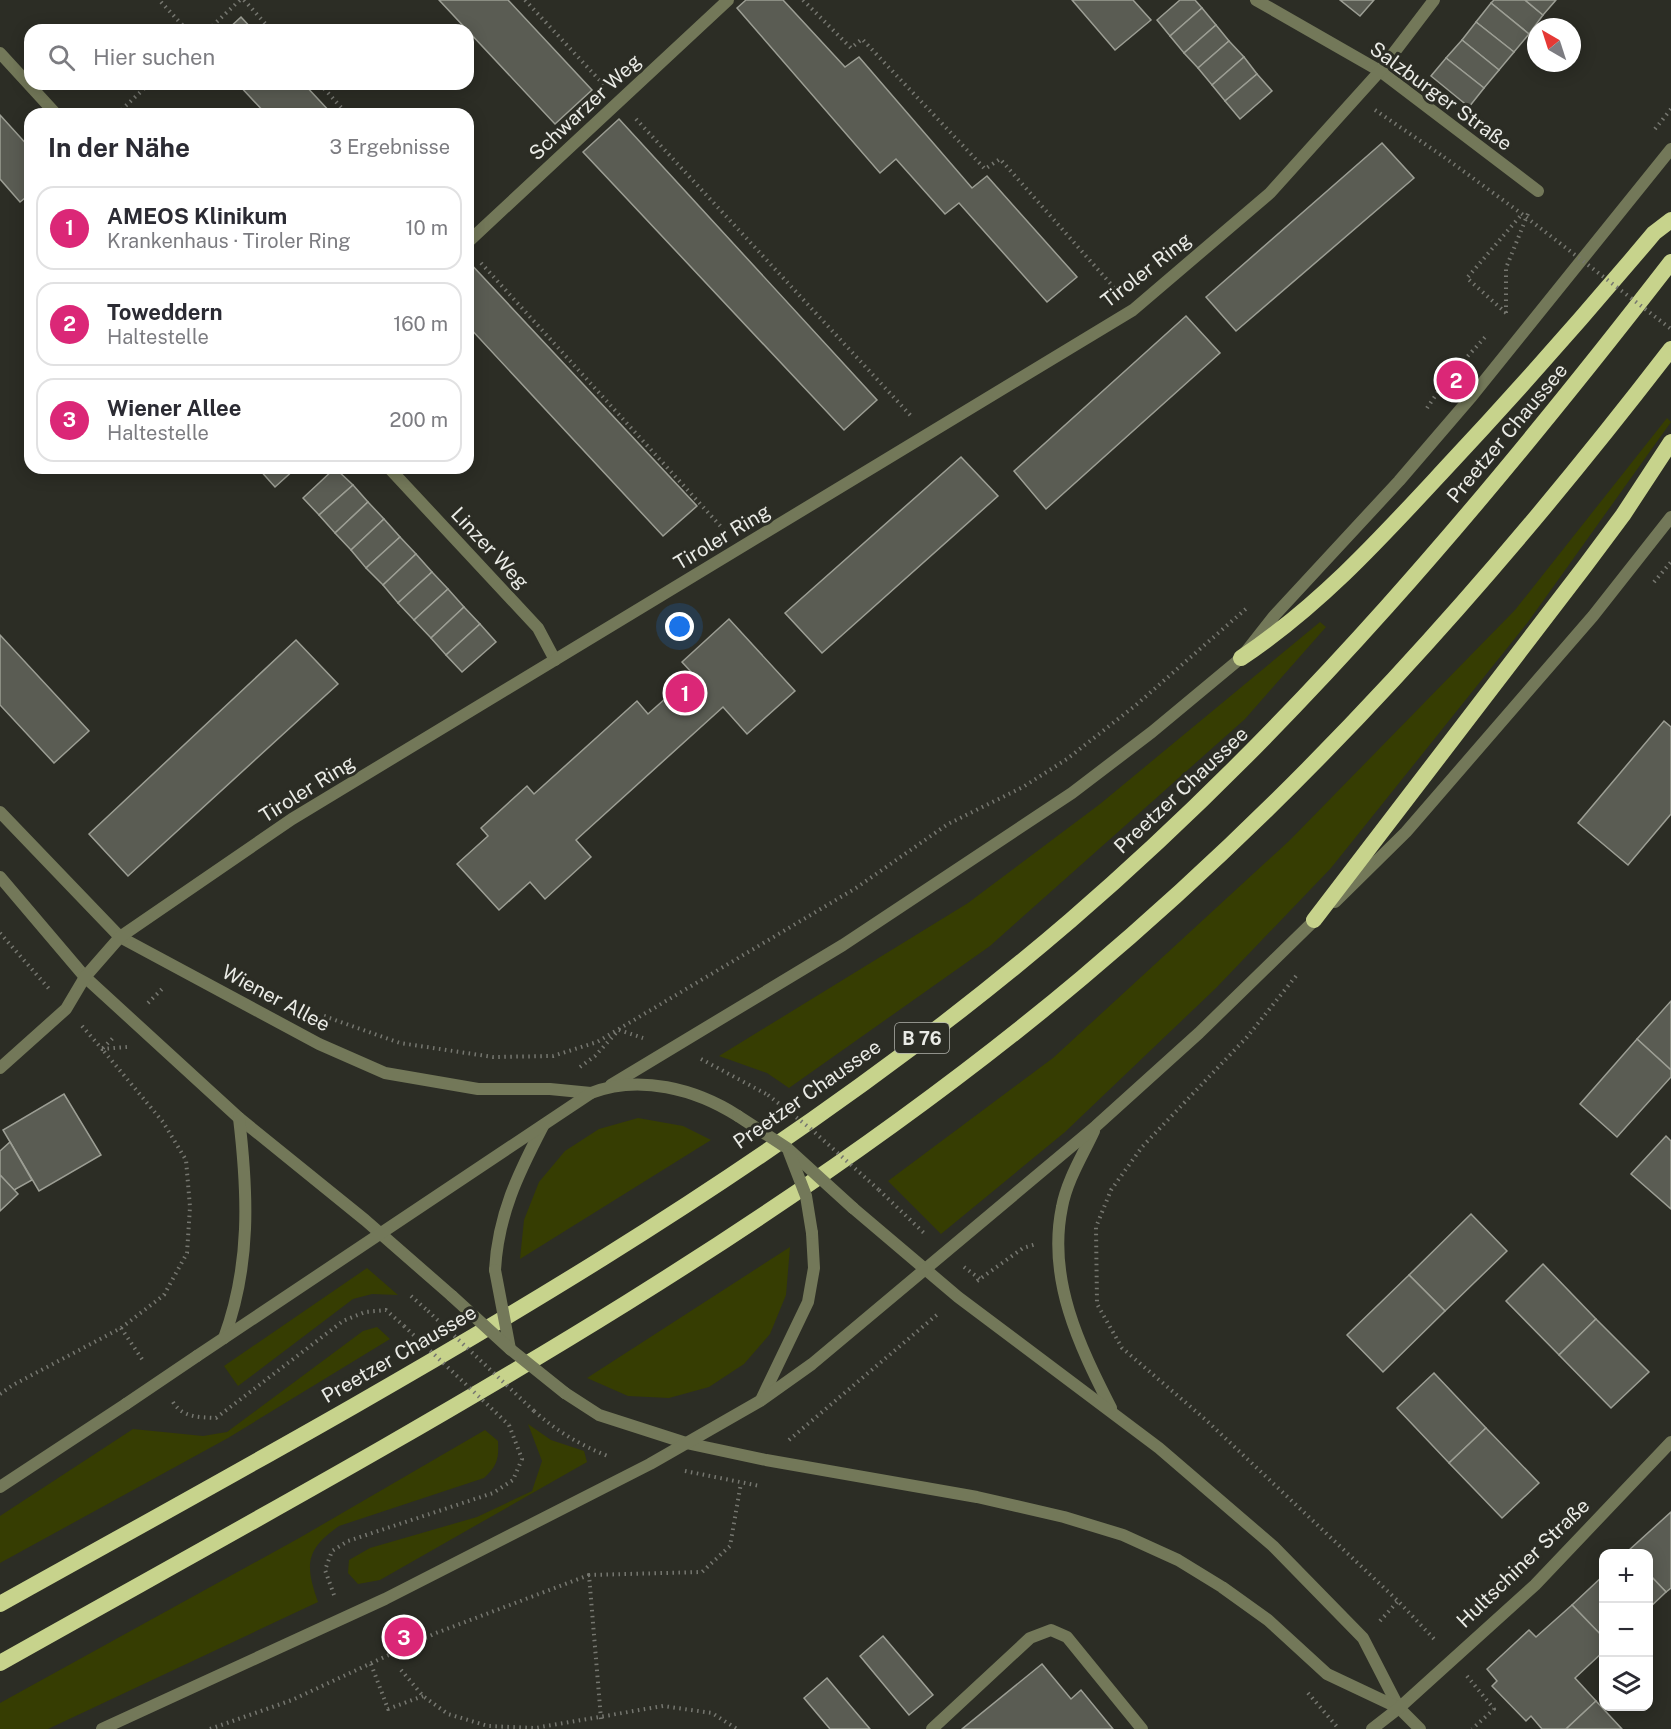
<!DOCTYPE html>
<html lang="de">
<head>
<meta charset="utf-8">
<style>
	:root { --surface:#fff; --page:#f2f2f3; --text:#2b2b33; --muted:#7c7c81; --line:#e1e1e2; --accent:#db2777 }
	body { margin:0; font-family:"Public Sans",sans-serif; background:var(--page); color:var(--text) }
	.controls { position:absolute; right:18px; bottom:18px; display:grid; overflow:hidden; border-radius:12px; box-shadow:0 3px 15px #0003 }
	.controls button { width:54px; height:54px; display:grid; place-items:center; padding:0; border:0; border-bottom:2px solid var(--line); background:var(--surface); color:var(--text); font:30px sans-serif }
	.compass { position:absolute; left:1527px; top:18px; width:54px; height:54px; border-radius:50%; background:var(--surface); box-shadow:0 3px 15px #0003; rotate:321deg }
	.you { position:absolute; left:680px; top:627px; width:21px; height:21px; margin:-15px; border:4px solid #fff; border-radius:50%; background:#1a73e8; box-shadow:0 0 0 9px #1a73e833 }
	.badge { display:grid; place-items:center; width:39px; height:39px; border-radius:50%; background:var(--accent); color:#fff; font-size:20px; font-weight:700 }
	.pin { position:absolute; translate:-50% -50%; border:3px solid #fff; box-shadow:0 2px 6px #0006 }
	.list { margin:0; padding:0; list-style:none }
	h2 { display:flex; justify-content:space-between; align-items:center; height:78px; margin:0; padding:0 24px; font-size:26px }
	h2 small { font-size:20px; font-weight:400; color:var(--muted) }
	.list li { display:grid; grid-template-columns:39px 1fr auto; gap:18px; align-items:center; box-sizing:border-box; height:84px; margin:0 12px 12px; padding:0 12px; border:2px solid var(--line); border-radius:18px }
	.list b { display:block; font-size:22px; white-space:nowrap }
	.list p { margin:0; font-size:20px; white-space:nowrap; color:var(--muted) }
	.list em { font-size:20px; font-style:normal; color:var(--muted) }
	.icon { flex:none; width:33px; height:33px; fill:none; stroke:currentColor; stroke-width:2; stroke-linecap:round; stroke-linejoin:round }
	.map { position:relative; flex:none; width:1671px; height:1729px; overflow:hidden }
	.search { position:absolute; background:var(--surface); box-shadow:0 3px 15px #0003; left:24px; top:24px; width:450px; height:66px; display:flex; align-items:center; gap:15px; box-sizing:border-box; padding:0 21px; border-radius:18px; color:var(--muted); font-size:22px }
	.panel { position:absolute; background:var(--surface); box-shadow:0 3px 15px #0003; left:24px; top:108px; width:450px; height:366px; border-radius:18px }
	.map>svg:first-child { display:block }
</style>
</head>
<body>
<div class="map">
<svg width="1671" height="1729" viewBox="0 0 1671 1729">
	<rect width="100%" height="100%" fill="#2c2d25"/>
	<g fill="#363d02">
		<polygon points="1667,418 1671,422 1528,622 1331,868 1216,988 1065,1132 941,1234 888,1181 1053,1058 1290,840 1515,610"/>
		<polygon points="1320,622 1326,627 1245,719 990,946 789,1088 767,1073 719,1056 968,903 1100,804"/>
		<polygon points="638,1118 683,1126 711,1140 520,1259 524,1220 539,1182 565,1151 599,1129"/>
		<polygon points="790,1247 786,1295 770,1334 744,1364 709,1387 669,1398 628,1396 587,1378"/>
		<polygon points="367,1268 398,1295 372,1294 353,1299 238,1386 224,1366"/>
		<polygon points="377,1327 390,1339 228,1438 0,1563 0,1516 133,1429 203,1436 227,1432 363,1331"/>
		<polygon points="528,1424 551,1440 584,1451 587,1462 380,1580 358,1584 348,1573 349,1560 370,1548 477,1517 532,1491 542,1461"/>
		<path d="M485,1430L498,1441C499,1459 497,1466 484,1478L339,1526C305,1550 305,1565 318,1602L48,1729H0V1703L301,1537Z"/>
	</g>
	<g fill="#5a5c53" stroke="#9c9e94" stroke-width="1.5">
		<polygon points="439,0 508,0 592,90 555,124"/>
		<polygon points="746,0 783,0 845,67 859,57 972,188 987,176 1077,277 1047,302 959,203 945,214 896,159 880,173 737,8"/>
		<polygon points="1072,0 1133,0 1151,20 1115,50"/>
		<polygon points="1180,0 1195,0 1202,8 1170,36 1157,20"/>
		<polygon points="1340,0 1374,0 1360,16"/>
		<polygon points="1494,0 1525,0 1543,15 1529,34 1491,3"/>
		<polygon points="1525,0 1556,0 1543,15"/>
		<polygon points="1491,3 1529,34 1514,52 1476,22"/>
		<polygon points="1202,8 1216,25 1184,53 1170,36"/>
		<polygon points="241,17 253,30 227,30"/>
		<polygon points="1476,22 1514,52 1499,70 1462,40"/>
		<polygon points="1216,25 1229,41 1198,68 1184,53"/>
		<polygon points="1462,40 1499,70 1484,88 1446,58"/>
		<polygon points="1229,41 1244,57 1212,85 1198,68"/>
		<polygon points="1244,57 1257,74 1225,101 1212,85"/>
		<polygon points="1446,58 1484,88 1469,107 1431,76"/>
		<polygon points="1257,74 1272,91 1240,119 1225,101"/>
		<polygon points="238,84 304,84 332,114 266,114"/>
		<polygon points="0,115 30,148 30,194 20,202 0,179"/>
		<polygon points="619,119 877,400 844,430 583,152"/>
		<polygon points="1382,143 1414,178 1236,331 1206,297"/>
		<polygon points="468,261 697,506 663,536 468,326"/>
		<polygon points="1186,316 1220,353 1046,509 1014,471"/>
		<polygon points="961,457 998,496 822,653 785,613"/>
		<polygon points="258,468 296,468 275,487"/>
		<polygon points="335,468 353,485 319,515 303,498"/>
		<polygon points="353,485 368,502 335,533 319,515"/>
		<polygon points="368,502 384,519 351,550 335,533"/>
		<polygon points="384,519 400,537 366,568 351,550"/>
		<polygon points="400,537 416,554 383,585 366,568"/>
		<polygon points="416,554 432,572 398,603 383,585"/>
		<polygon points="432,572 448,589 414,620 398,603"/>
		<polygon points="448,589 464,607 431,638 414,620"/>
		<polygon points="464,607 480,624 446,655 431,638"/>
		<polygon points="729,619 795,691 747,734 723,707 576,840 591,857 545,899 530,882 499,910 457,864 488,836 481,828 527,786 534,794 637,701 648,714 693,674 682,662"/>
		<polygon points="480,624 496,642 462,672 446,655"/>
		<polygon points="0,635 89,731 54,763 0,705"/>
		<polygon points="296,640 338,684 128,876 89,834"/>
		<polygon points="1664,721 1671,727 1671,814 1628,865 1578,823"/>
		<polygon points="1671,1001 1671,1070 1637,1039"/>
		<polygon points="1637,1039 1671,1070 1671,1077 1617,1137 1580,1104"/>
		<polygon points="64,1094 101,1155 39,1191 3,1130"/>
		<polygon points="1666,1136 1671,1141 1671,1209 1631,1174"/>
		<polygon points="10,1142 32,1180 14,1190 0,1175 0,1151"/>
		<polygon points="0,1175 18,1194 0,1211"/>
		<polygon points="1471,1214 1507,1251 1445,1311 1409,1275"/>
		<polygon points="1543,1264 1596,1319 1559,1355 1506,1301"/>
		<polygon points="1409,1275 1445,1311 1383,1372 1347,1335"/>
		<polygon points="1596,1319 1649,1372 1611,1408 1559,1355"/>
		<polygon points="1434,1373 1486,1428 1449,1463 1397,1408"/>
		<polygon points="1486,1428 1539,1483 1502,1518 1449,1463"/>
		<polygon points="1671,1512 1671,1588 1666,1592 1648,1573 1648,1554 1628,1551"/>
		<polygon points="1648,1573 1666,1592 1648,1609"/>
		<polygon points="1604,1575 1604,1638 1572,1605"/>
		<polygon points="1572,1605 1604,1638 1604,1651 1575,1678 1596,1701 1566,1729 1542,1729 1531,1716 1526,1721 1492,1686 1497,1681 1487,1669 1529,1630 1536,1637"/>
		<polygon points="883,1636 933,1695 909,1715 860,1656"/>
		<polygon points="1042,1664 1071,1699 1081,1690 1113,1729 962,1729"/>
		<polygon points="827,1678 870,1729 830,1729 804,1698"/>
		<polygon points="1596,1701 1622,1729 1566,1729"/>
	</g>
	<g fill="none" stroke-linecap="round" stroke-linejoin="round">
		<g stroke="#767770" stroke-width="4" stroke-dasharray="1.5 4.5" stroke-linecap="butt">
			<polyline points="244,0 271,30"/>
			<polyline points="525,0 604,85"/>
			<polyline points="803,0 851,48 862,39 985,169 1000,159 1117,291"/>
			<polyline points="161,2 187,30"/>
			<polyline points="208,30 240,0"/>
			<polyline points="320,84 347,114"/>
			<polyline points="1375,110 1444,157"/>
			<polyline points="117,114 149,84"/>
			<polyline points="636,119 912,417"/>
			<polyline points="1655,129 1671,109"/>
			<polyline points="481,263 724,530"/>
			<polyline points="1506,313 1467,278 1522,214"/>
			<polyline points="1506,313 1506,268 1529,211"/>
			<polyline points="1427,408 1446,380 1487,335"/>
			<polyline points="1654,582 1671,562"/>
			<polyline points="0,933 51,991"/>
			<polyline points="1296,976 1247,1037 1142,1147 1111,1190 1096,1227 1097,1304 1122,1348 1206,1420 1398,1601 1436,1641"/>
			<polyline points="148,1003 164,987"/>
			<polyline points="324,1016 400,1043 493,1057 553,1056 597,1042 856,888 948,824 1023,787 1067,759 1136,705 1248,607"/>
			<polyline points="82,1026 102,1049 127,1047"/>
			<polyline points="619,1030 643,1038"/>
			<polyline points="701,1059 768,1095"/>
			<polyline points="580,1067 595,1056 616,1033"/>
			<polyline points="879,1190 924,1233"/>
			<polyline points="964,1267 980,1279"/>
			<polyline points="977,1281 1023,1248 1036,1244"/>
			<polyline points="411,1296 428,1311"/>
			<polyline points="121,1328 144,1362"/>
			<polyline points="0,1394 13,1385 121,1328 164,1295 187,1253 190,1207 186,1160 163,1122 102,1049 115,1036"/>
			<path d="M173,1402C183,1418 199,1417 216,1418L343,1321L365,1312L386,1310L404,1326"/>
			<path d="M534,1411C558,1432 580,1445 610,1457"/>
			<polyline points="789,1440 939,1313"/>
			<polyline points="685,1471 760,1486"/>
			<polyline points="334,1595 325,1570 332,1551 348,1541 493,1493 513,1480 522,1459 509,1425"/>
			<polyline points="1380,1621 1398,1601"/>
			<polyline points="371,1664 388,1709 423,1696"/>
			<polyline points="401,1670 423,1696 448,1714 488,1726 535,1728 663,1706 712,1713 737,1729"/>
			<polyline points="1467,1676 1494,1709 1472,1729"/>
			<polyline points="1308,1693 1339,1729"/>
			<polyline points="601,1719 589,1575 702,1572 730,1546 741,1483"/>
			<polyline points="210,1729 292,1700 436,1633 589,1575"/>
		</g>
		<g stroke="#737859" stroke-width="12">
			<polyline points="468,242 728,0"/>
			<polyline points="932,1729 1030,1638 1051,1630 1067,1637 1142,1729"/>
		</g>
		<g stroke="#737859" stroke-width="12">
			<polyline points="1256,0 1380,71 1538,191"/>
			<polyline points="0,53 56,114"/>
			<polyline points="389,468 538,628 555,660"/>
			<polyline points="0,812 120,937 319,1044 385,1073 478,1089 550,1089 591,1093"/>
			<polyline points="0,877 85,977 239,1118 365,1220 452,1296"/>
			<polyline points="1335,902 1406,832 1593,616 1671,517"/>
			<polyline points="0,1068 66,1009 85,977 120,937 292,819 1133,310 1270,193 1380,71 1434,0"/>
			<polyline points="611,1085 843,945 1072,793 1152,732 1241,658 1274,616 1399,481 1472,396 1671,149"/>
			<path d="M1094,1131C1083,1155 1067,1180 1062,1207C1047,1279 1079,1345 1111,1408"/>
			<polyline points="853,1208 958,1297 1159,1448 1273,1546 1363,1638 1399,1708 1420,1729"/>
			<path d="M495,1270C498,1215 518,1174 543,1126"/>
			<path d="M224,1338C251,1265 248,1194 239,1118"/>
			<path d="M197,1356L591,1093C639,1074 696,1089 738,1116"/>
			<polyline points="565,1393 599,1415 686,1443 766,1460 977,1497 1064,1517 1123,1535 1178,1560 1222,1587 1268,1620 1327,1674 1399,1708"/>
			<polyline points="761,1400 808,1302 814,1268 812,1233"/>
			<polyline points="0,1487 126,1404"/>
			<polyline points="102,1729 385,1599 650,1464 760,1401 812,1364 1096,1126 1199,1033 1320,915"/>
			<polyline points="1372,1729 1399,1708 1535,1585 1671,1442"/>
		</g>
		<g stroke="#c7d38c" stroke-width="16">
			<path d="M1241,658C1319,606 1380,539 1443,471C1516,393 1586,314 1654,233L1671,220"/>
			<polyline points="1314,920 1585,566 1623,515 1671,442"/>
			<path d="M0,1604C369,1398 749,1197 1071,920C1297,725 1489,497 1671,262"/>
			<path d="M0,1663C371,1454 755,1253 1083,977C1304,791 1494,579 1671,349"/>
		</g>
		<g stroke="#767770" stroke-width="4" stroke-dasharray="1.5 4.5" stroke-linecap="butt">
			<polyline points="1444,157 1522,214 1671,329"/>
			<polyline points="768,1095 811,1129 879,1190"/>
			<polyline points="428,1311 534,1411"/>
			<polyline points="404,1326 509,1425"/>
		</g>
		<g stroke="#737859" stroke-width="12">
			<polyline points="738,1116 787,1148 853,1208"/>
			<polyline points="789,1152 806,1196 812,1233"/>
			<polyline points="495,1270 510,1349"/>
			<polyline points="452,1296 510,1349 565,1393"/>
			<polyline points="126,1404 197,1356"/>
		</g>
	</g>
	<g text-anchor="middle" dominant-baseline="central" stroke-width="6" stroke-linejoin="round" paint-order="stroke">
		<rect fill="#2c2d25" stroke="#b1b2ac" stroke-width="1.5" x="895" y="1023" width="54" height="30" rx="4.5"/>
		<g font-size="18" font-weight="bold" fill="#eaebe6">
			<text x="922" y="1038">B 76</text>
		</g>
		<g font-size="20" fill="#eaebe6" stroke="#2c2d25">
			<text transform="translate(1441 96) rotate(36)">Salzburger Straße</text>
			<text transform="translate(585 107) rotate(-43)">Schwarzer Weg</text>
			<text transform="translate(1146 270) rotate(-38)">Tiroler Ring</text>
			<text transform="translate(1507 433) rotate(-50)">Preetzer Chaussee</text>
			<text transform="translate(722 537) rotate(-31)">Tiroler Ring</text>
			<text transform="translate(490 548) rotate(47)">Linzer Weg</text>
			<text transform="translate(307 789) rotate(-32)">Tiroler Ring</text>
			<text transform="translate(1181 790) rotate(-43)">Preetzer Chaussee</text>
			<text transform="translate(276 998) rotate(28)">Wiener Allee</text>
			<text transform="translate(807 1094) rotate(-35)">Preetzer Chaussee</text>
			<text transform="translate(399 1354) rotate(-30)">Preetzer Chaussee</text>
			<text transform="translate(1523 1563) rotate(-44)">Hultschiner Straße</text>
		</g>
	</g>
</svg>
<div class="controls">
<button>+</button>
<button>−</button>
<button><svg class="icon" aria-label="layers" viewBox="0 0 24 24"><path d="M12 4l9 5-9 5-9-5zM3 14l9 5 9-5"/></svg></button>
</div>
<svg class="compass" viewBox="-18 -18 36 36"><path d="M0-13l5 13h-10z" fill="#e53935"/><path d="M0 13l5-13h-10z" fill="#7c7c81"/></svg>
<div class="you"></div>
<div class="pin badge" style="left:685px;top:693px">1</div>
<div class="pin badge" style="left:1456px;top:380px">2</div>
<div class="pin badge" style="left:404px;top:1637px">3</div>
<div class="search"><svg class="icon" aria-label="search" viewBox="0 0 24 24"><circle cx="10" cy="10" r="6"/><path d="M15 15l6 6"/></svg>Hier suchen</div>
<section class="panel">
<h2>In der Nähe<small>3 Ergebnisse</small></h2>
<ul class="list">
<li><span class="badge">1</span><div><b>AMEOS Klinikum</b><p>Krankenhaus · Tiroler Ring</p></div><em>10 m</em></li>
<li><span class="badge">2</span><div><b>Toweddern</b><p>Haltestelle</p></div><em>160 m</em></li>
<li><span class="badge">3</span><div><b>Wiener Allee</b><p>Haltestelle</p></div><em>200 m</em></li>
</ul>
</section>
</div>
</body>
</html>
